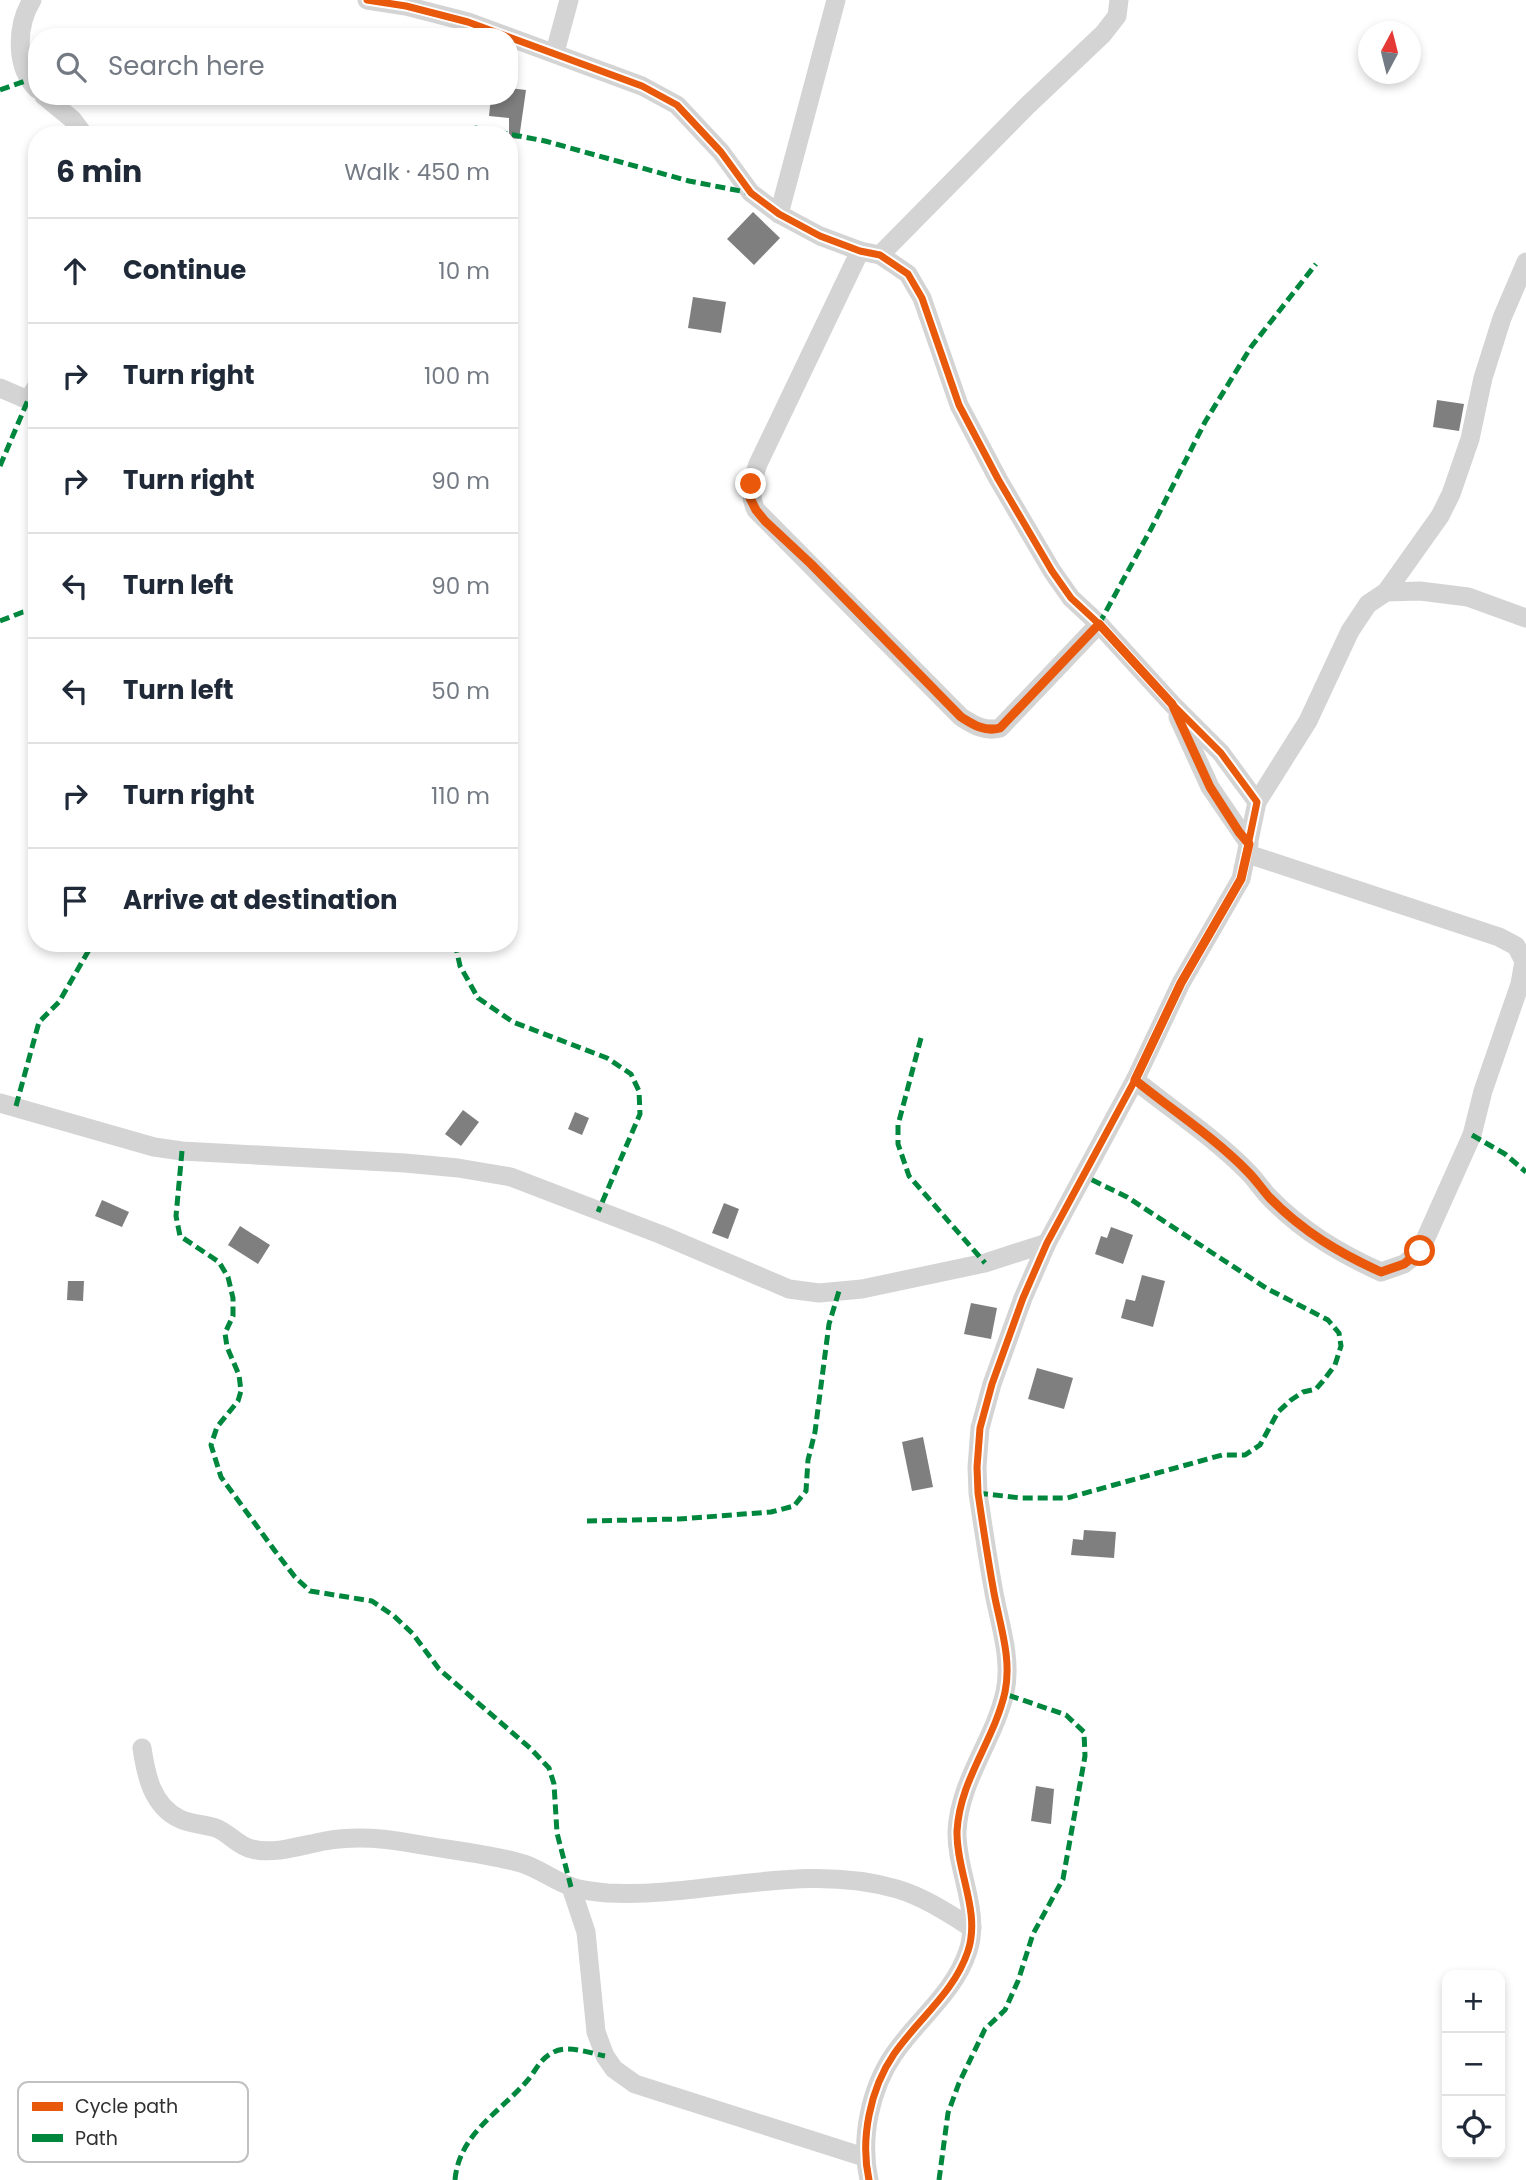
<!DOCTYPE html>
<html lang="en">
<head>
<meta charset="utf-8">
<style>
	:root { --surface:#fff; --page:#f2f2f3; --text:#1f2937; --muted:#747a83; --line:#e0e1e3 }
	body { margin:0; font-family:Poppins,sans-serif; background:var(--page); color:var(--text) }
	.controls { position:absolute; right:21px; bottom:21px; display:grid; overflow:hidden; border-radius:14px; box-shadow:0 4px 10px #0003 }
	.controls button { width:63px; height:63px; display:grid; place-items:center; padding:0; border:0; border-bottom:2px solid var(--line); background:var(--surface); color:var(--text); font:35px sans-serif }
	.compass { position:absolute; left:1358px; top:21px; width:63px; height:63px; border-radius:50%; background:var(--surface); box-shadow:0 4px 10px #0003; rotate:7deg }
	.stop { position:absolute; width:21px; height:21px; margin:-16px; border:5px solid #ea580c; border-radius:50%; background:#fff }
	.stop.end { background:#ea580c; border-color:#fff; box-shadow:0 2px 7px #0008 }
	.list { margin:0; padding:0; list-style:none }
	h2 { display:flex; justify-content:space-between; align-items:center; height:91px; margin:0; padding:0 28px; font-size:30px }
	h2 small { font-size:23px; font-weight:400; color:var(--muted) }
	.list li { display:grid; grid-template-columns:46px 1fr auto; gap:21px; align-items:center; box-sizing:border-box; height:105px; padding:0 28px; border-top:2px solid var(--line) }
	.list b { display:block; font-size:26px; white-space:nowrap }
	.list em { font-size:23px; font-style:normal; color:var(--muted) }
	.icon { flex:none; width:38px; height:38px; fill:none; stroke:currentColor; stroke-width:2; stroke-linecap:round; stroke-linejoin:round }
	.map { position:relative; flex:none; width:1526px; height:2180px; overflow:hidden }
	.search { position:absolute; background:var(--surface); box-shadow:0 4px 10px #0003; left:28px; top:28px; width:490px; height:77px; display:flex; align-items:center; gap:18px; box-sizing:border-box; padding:0 24px; border-radius:28px; color:var(--muted); font-size:26px }
	.panel { position:absolute; background:var(--surface); box-shadow:0 4px 10px #0003; left:28px; top:126px; width:490px; height:826px; border-radius:28px }
	.map>svg:first-child { display:block }
</style>
</head>
<body>
<div class="map">
<svg width="1526" height="2180" viewBox="0 0 1526 2180">
	<rect width="100%" height="100%" fill="#fff"/>
	<g fill="#7f7f7f">
		<polygon points="509,88 526,90 519,139 509,138 509,118 489,116 491,96 509,96"/>
		<polygon points="753,212 780,238 754,265 727,239"/>
		<polygon points="693,297 726,302 721,333 688,328"/>
		<polygon points="1437,400 1464,404 1459,431 1433,427"/>
		<polygon points="463,1110 479,1122 461,1146 445,1134"/>
		<polygon points="575,1112 589,1118 582,1135 568,1129"/>
		<polygon points="102,1200 129,1212 122,1227 95,1216"/>
		<polygon points="724,1203 739,1209 728,1239 712,1233"/>
		<polygon points="240,1226 270,1245 258,1264 228,1245"/>
		<polygon points="1111,1227 1133,1235 1123,1264 1095,1254 1101,1236 1107,1238"/>
		<polygon points="1142,1275 1165,1281 1153,1327 1121,1318 1126,1299 1135,1301"/>
		<polygon points="68,1281 84,1281 83,1301 67,1300"/>
		<polygon points="971,1303 997,1308 991,1339 964,1334"/>
		<polygon points="1037,1368 1073,1378 1064,1409 1028,1399"/>
		<polygon points="923,1437 933,1487 912,1491 902,1442"/>
		<polygon points="1084,1530 1116,1532 1114,1558 1071,1555 1073,1539 1083,1540"/>
		<polygon points="1036,1786 1054,1789 1051,1824 1031,1821"/>
	</g>
	<g fill="none" stroke-linecap="round" stroke-linejoin="round">
		<g stroke="#d4d4d4" stroke-width="19">
			<path d="M32,0C16,26 15,67 37,89"/>
			<path d="M367,0L406,6L468,22L642,86L677,105L721,152L751,193L779,214L820,236L860,251L880,255L908,274L922,298L959,405L998,479L1052,571L1071,598L1099,624L1172,704L1221,753L1257,802L1241,879L1181,983L1135,1080L1047,1243L1023,1298L992,1384L980,1428L977,1467L978,1493C983,1527 988,1560 994,1593C1000,1625 1012,1659 1005,1692C994,1741 960,1779 957,1831C956,1871 981,1911 968,1951C954,1993 919,2018 894,2054C870,2089 860,2139 869,2180"/>
			<polyline points="555,52 569,0"/>
			<polyline points="44,96 72,119 84,135"/>
			<polyline points="779,214 836,0"/>
			<path d="M860,251L758,464C752,481 748,493 756,510L961,717C974,725 984,732 1000,728L1099,624"/>
			<polyline points="880,255 1027,106 1103,34 1117,16 1119,0"/>
			<polyline points="0,388 28,400 37,386"/>
			<polyline points="1386,592 1440,516 1451,494 1470,439 1483,378 1502,318 1526,262"/>
			<polyline points="1178,717 1210,787 1249,844"/>
			<polyline points="1257,802 1308,721 1350,631 1368,604 1386,592 1420,591 1468,597 1526,618"/>
			<path d="M1135,1080C1172,1110 1215,1138 1248,1172C1256,1180 1262,1190 1269,1197C1302,1231 1339,1253 1381,1272L1404,1264L1420,1251L1472,1135L1483,1091L1520,984L1524,961L1516,946L1499,937L1248,854"/>
			<polyline points="0,1103 154,1147 182,1151 405,1163 458,1168 511,1177 662,1235 789,1289 819,1293 862,1289 985,1263 1047,1243"/>
			<path d="M142,1748C146,1775 152,1806 180,1819C191,1824 204,1824 216,1828C229,1833 238,1846 252,1849C276,1855 302,1845 325,1841C352,1836 383,1838 410,1843C447,1850 488,1853 524,1864C541,1870 555,1881 572,1887C583,1891 596,1892 608,1893C705,1898 802,1861 897,1889C924,1897 948,1913 972,1928"/>
			<polyline points="571,1887 586,1932 596,2032 605,2056 614,2069 635,2084 864,2157"/>
		</g>
		<g stroke="#00873e" stroke-width="5" stroke-dasharray="10 5" stroke-linecap="butt">
			<polyline points="0,90 28,80"/>
			<polyline points="423,135 478,128 545,141 689,181 751,193"/>
			<polyline points="0,466 28,400"/>
			<polyline points="0,621 23,612 37,610"/>
			<polyline points="1099,624 1151,529 1205,422 1251,347 1316,264"/>
			<polyline points="455,943 460,966 478,998 513,1022 607,1058 631,1074 639,1091 640,1114 598,1212"/>
			<polyline points="921,1038 898,1125 898,1144 909,1176 985,1263"/>
			<polyline points="16,1106 39,1022 59,1002 93,943"/>
			<polyline points="1472,1135 1505,1154 1526,1172"/>
			<polyline points="182,1151 176,1216 180,1236 219,1262 228,1277 233,1298 233,1316 225,1333 227,1347 239,1375 241,1391 238,1401 217,1427 211,1445 221,1477 275,1551 295,1577 310,1591 372,1601 394,1616 413,1634 439,1669 530,1748 549,1768 554,1784 557,1833 571,1887"/>
			<polyline points="978,1493 1021,1498 1067,1498 1222,1455 1245,1455 1260,1445 1278,1412 1291,1400 1303,1392 1316,1389 1323,1381 1335,1365 1341,1346 1339,1333 1328,1320 1266,1288 1127,1197 1084,1176"/>
			<polyline points="587,1521 679,1519 771,1512 794,1506 806,1491 808,1460 815,1432 829,1324 839,1291"/>
			<path d="M455,2180C459,2134 499,2113 527,2081C535,2072 540,2059 552,2053C566,2044 590,2053 605,2056"/>
			<polyline points="939,2180 948,2113 959,2083 985,2029 1005,2010 1018,1981 1033,1934 1063,1879 1085,1756 1084,1732 1066,1715 1005,1694"/>
		</g>
		<g stroke="#fff" stroke-width="11">
			<path id="cycleway" d="M367,0L406,6L468,22L642,86L677,105L721,152L751,193L779,214L820,236L860,251L880,255L908,274L922,298L959,405L998,479L1052,571L1071,598L1099,624L1172,704L1221,753L1257,802L1241,879L1181,983L1135,1080L1047,1243L1023,1298L992,1384L980,1428L977,1467L978,1493C983,1527 988,1560 994,1593C1000,1625 1012,1659 1005,1692C994,1741 960,1779 957,1831C956,1871 981,1911 968,1951C954,1993 919,2018 894,2054C870,2089 860,2139 869,2180"/>
		</g>
		<use href="#cycleway" stroke="#e8590c" stroke-width="7"/>
	</g>
	<g fill="none" stroke-linecap="round" stroke-linejoin="round">
		<path stroke="#ea580c" stroke-width="9" d="M751,484L750,498L756,510L765,521L811,564L961,717C974,725 984,732 1000,728L1099,624L1172,704L1210,787L1239,832L1249,844L1241,879L1181,983L1135,1080C1172,1110 1215,1138 1248,1172C1256,1180 1262,1189 1269,1197C1302,1231 1339,1253 1381,1272L1404,1264L1420,1251"/>
	</g>
	<rect x="18" y="2082" width="230" height="80" rx="10" fill="#fff" stroke="#c1c1c1" stroke-width="2"/>
	<rect x="32" y="2102" width="31" height="9" fill="#e8590c"/>
	<rect x="32" y="2134" width="31" height="8" fill="#00873e"/>
	<g font-size="19" fill="#303030">
		<text x="75" y="2113">Cycle path</text>
		<text x="75" y="2145">Path</text>
	</g>
</svg>
<div class="controls">
<button>+</button>
<button>−</button>
<button><svg class="icon" aria-label="locate" viewBox="0 0 24 24"><circle cx="12" cy="12" r="6"/><path d="M12 2v4M12 18v4M2 12h4M18 12h4"/></svg></button>
</div>
<svg class="compass" viewBox="-18 -18 36 36"><path d="M0-13l5 13h-10z" fill="#e53935"/><path d="M0 13l5-13h-10z" fill="#747a83"/></svg>
<div class="stop" style="left:1420px;top:1251px"></div>
<div class="stop end" style="left:751px;top:484px"></div>
<div class="search"><svg class="icon" aria-label="search" viewBox="0 0 24 24"><circle cx="10" cy="10" r="6"/><path d="M15 15l6 6"/></svg>Search here</div>
<section class="panel">
<h2>6 min<small>Walk · 450 m</small></h2>
<ul class="list">
<li><svg class="icon" aria-label="ahead" viewBox="0 0 24 24"><path d="M12 20V5M6 11l6-6 6 6"/></svg><div><b>Continue</b></div><em>10 m</em></li>
<li><svg class="icon" aria-label="right" viewBox="0 0 24 24"><path d="M7 20v-9h11M14 6l5 5-5 5"/></svg><div><b>Turn right</b></div><em>100 m</em></li>
<li><svg class="icon" aria-label="right" viewBox="0 0 24 24"><path d="M7 20v-9h11M14 6l5 5-5 5"/></svg><div><b>Turn right</b></div><em>90 m</em></li>
<li><svg class="icon" aria-label="left" viewBox="0 0 24 24"><path d="M17 20v-9H6M10 6l-5 5 5 5"/></svg><div><b>Turn left</b></div><em>90 m</em></li>
<li><svg class="icon" aria-label="left" viewBox="0 0 24 24"><path d="M17 20v-9H6M10 6l-5 5 5 5"/></svg><div><b>Turn left</b></div><em>50 m</em></li>
<li><svg class="icon" aria-label="right" viewBox="0 0 24 24"><path d="M7 20v-9h11M14 6l5 5-5 5"/></svg><div><b>Turn right</b></div><em>110 m</em></li>
<li><svg class="icon" aria-label="arrive" viewBox="0 0 24 24"><path d="M6 21V4h12l-3 4 3 4H6"/></svg><div><b>Arrive at destination</b></div></li>
</ul>
</section>
</div>
</body>
</html>
